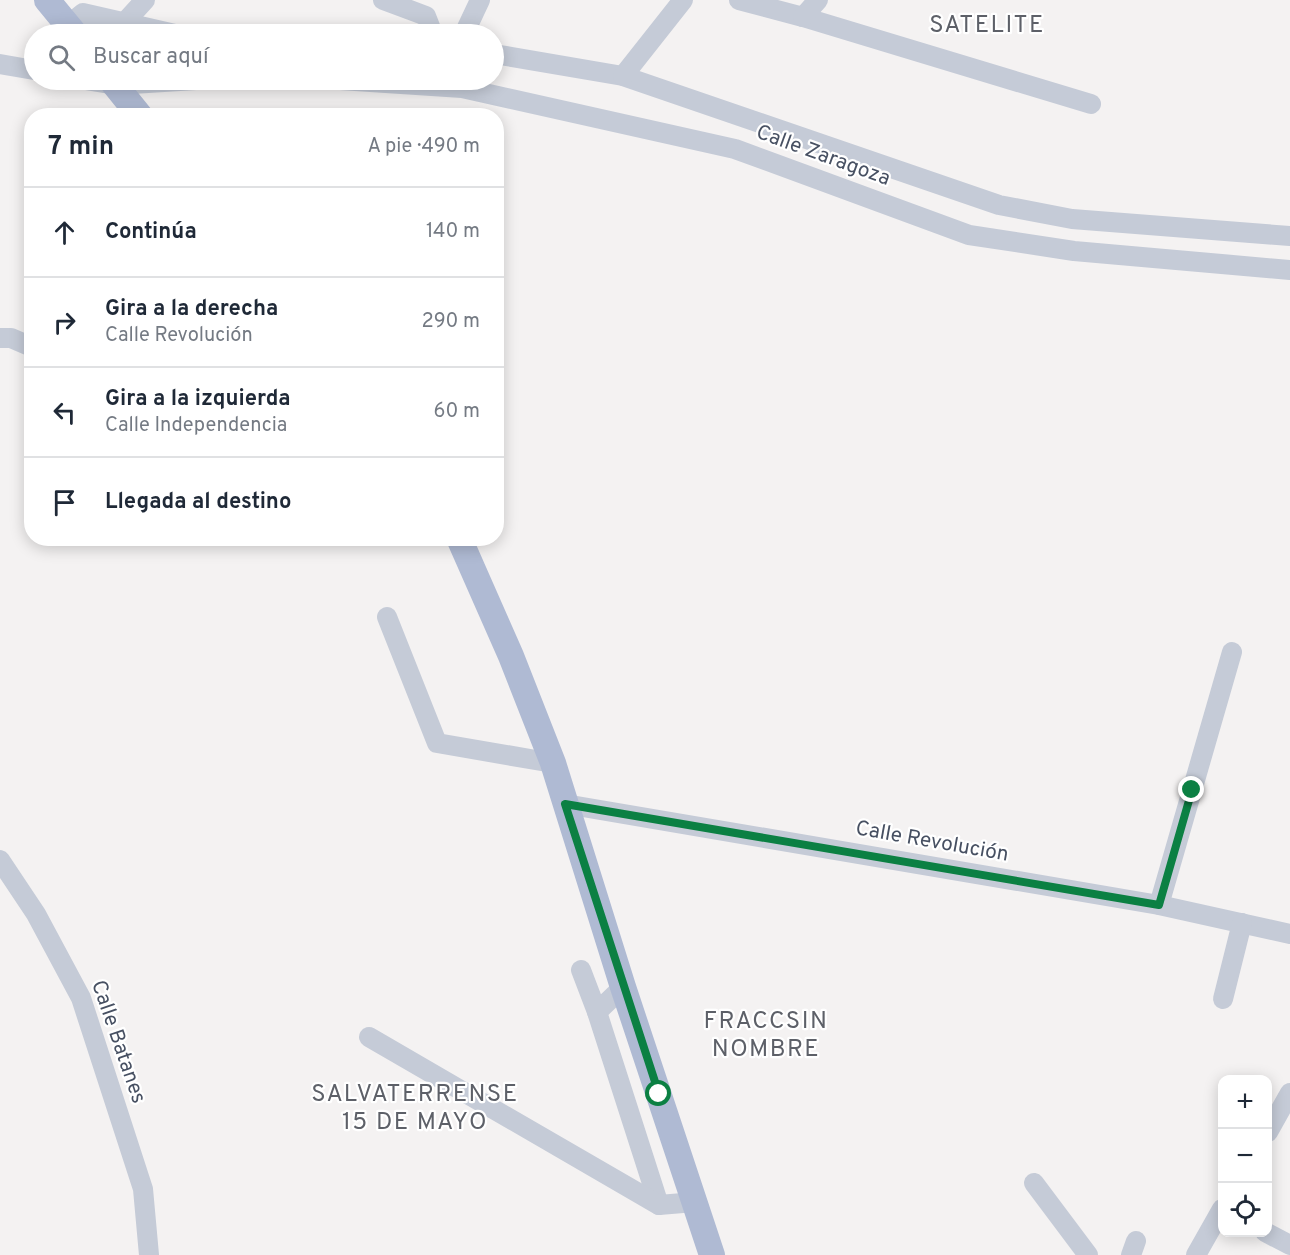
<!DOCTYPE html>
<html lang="es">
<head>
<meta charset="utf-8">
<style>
	:root { --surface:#fff; --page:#f6f6f7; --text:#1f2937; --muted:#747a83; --line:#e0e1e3 }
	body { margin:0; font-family:Overpass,sans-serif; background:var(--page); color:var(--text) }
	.controls { position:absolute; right:18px; bottom:18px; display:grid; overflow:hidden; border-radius:12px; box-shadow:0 3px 15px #0003 }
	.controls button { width:54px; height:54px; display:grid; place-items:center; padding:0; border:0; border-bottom:2px solid var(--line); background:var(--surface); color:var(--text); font:30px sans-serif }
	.stop { position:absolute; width:18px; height:18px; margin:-14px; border:4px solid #0b8043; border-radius:50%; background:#fff }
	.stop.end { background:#0b8043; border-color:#fff; box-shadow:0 2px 6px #0008 }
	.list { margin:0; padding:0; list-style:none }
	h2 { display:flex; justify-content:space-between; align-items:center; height:78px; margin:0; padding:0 24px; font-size:26px }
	h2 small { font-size:20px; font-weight:400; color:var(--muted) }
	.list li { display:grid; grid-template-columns:39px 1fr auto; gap:18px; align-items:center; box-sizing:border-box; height:90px; padding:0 24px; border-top:2px solid var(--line) }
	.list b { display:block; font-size:22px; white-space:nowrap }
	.list p { margin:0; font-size:20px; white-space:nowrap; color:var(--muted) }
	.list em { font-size:20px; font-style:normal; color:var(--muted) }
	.icon { flex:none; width:33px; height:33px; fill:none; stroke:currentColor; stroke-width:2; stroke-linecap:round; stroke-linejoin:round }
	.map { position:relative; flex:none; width:1290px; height:1255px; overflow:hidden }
	.search { position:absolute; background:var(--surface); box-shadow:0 3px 15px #0003; left:24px; top:24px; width:480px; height:66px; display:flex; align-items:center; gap:15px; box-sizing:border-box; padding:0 21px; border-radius:33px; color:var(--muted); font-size:22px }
	.panel { position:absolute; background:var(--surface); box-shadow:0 3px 15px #0003; left:24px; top:108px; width:480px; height:438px; border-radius:24px }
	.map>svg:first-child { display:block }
</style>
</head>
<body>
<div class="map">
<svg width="1290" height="1255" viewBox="0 0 1290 1255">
	<rect width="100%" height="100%" fill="#f4f2f2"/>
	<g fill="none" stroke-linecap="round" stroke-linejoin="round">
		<g stroke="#c5cbd7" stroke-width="20">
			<polyline points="383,0 426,16 433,34"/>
			<polyline points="739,0 803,17 1091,104"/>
			<polyline points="803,17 818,0"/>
			<polyline points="124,23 145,0"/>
			<polyline points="68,25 83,13 175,34"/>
			<polyline points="464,34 480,0"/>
			<polyline points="494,54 623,76 999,205 1072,219 1290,236"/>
			<polyline points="0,64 34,70"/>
			<polyline points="623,76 683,0"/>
			<polyline points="85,80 116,85 196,80"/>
			<polyline points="340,80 462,88 735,149 969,235 1074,251 1290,270"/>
			<polyline points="0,338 11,338 32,347"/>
			<polyline points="387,617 437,743 553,763"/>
			<polyline points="565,804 1159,905 1290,934"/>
			<polyline points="0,860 36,914 81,998 143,1189 149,1255"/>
			<polyline points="1159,905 1232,652"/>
			<polyline points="581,970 597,1012 659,1205"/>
			<polyline points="1223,999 1242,923"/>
			<polyline points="597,1012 623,987"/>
			<polyline points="369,1037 659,1205 695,1202"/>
			<polyline points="1268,1132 1290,1093"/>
			<polyline points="1034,1183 1088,1255"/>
			<polyline points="1265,1232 1290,1245"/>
			<polyline points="1131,1255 1136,1241"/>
			<polyline points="1196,1255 1222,1209"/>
		</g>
		<g stroke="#afbad3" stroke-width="26">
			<polyline points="47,0 75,34"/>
			<polyline points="111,80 140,116"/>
			<polyline points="459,538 511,656 553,763 623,987 712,1255"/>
		</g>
	</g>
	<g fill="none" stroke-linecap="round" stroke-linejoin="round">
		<polyline stroke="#0b8043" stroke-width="8" points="659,1094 565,804 1159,905 1192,790"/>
	</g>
	<g text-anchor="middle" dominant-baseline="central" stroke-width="4.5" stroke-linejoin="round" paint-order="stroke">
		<g font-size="21" fill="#475062" stroke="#fff">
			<text transform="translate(823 156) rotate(20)">Calle Zaragoza</text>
			<text transform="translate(932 842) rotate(10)">Calle Revolución</text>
			<text transform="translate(118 1042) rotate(71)">Calle Batanes</text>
		</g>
		<g font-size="24" letter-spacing="1.5" fill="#5d6068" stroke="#fff">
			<text x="987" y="26">SATELITE</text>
			<text x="766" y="1022">FRACCSIN<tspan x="766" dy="28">NOMBRE</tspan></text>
			<text x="415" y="1095">SALVATERRENSE<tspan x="415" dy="28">15 DE MAYO</tspan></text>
		</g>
	</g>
</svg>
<div class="controls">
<button>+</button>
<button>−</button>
<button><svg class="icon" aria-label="locate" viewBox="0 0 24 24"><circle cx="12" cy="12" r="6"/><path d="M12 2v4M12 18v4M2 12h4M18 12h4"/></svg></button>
</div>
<div class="stop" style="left:659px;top:1094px"></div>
<div class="stop end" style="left:1192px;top:790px"></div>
<div class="search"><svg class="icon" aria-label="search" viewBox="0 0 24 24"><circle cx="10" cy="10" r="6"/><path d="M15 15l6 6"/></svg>Buscar aquí</div>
<section class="panel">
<h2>7 min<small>A pie · 490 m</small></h2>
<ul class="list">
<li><svg class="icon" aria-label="ahead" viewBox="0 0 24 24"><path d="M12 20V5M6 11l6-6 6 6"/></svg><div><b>Continúa</b></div><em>140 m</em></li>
<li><svg class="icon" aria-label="right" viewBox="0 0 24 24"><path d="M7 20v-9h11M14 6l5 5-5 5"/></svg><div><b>Gira a la derecha</b><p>Calle Revolución</p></div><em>290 m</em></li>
<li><svg class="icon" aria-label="left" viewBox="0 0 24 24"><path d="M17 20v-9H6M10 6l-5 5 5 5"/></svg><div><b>Gira a la izquierda</b><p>Calle Independencia</p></div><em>60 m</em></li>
<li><svg class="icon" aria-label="arrive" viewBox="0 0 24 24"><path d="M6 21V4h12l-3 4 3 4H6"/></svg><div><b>Llegada al destino</b></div></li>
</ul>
</section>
</div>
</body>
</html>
